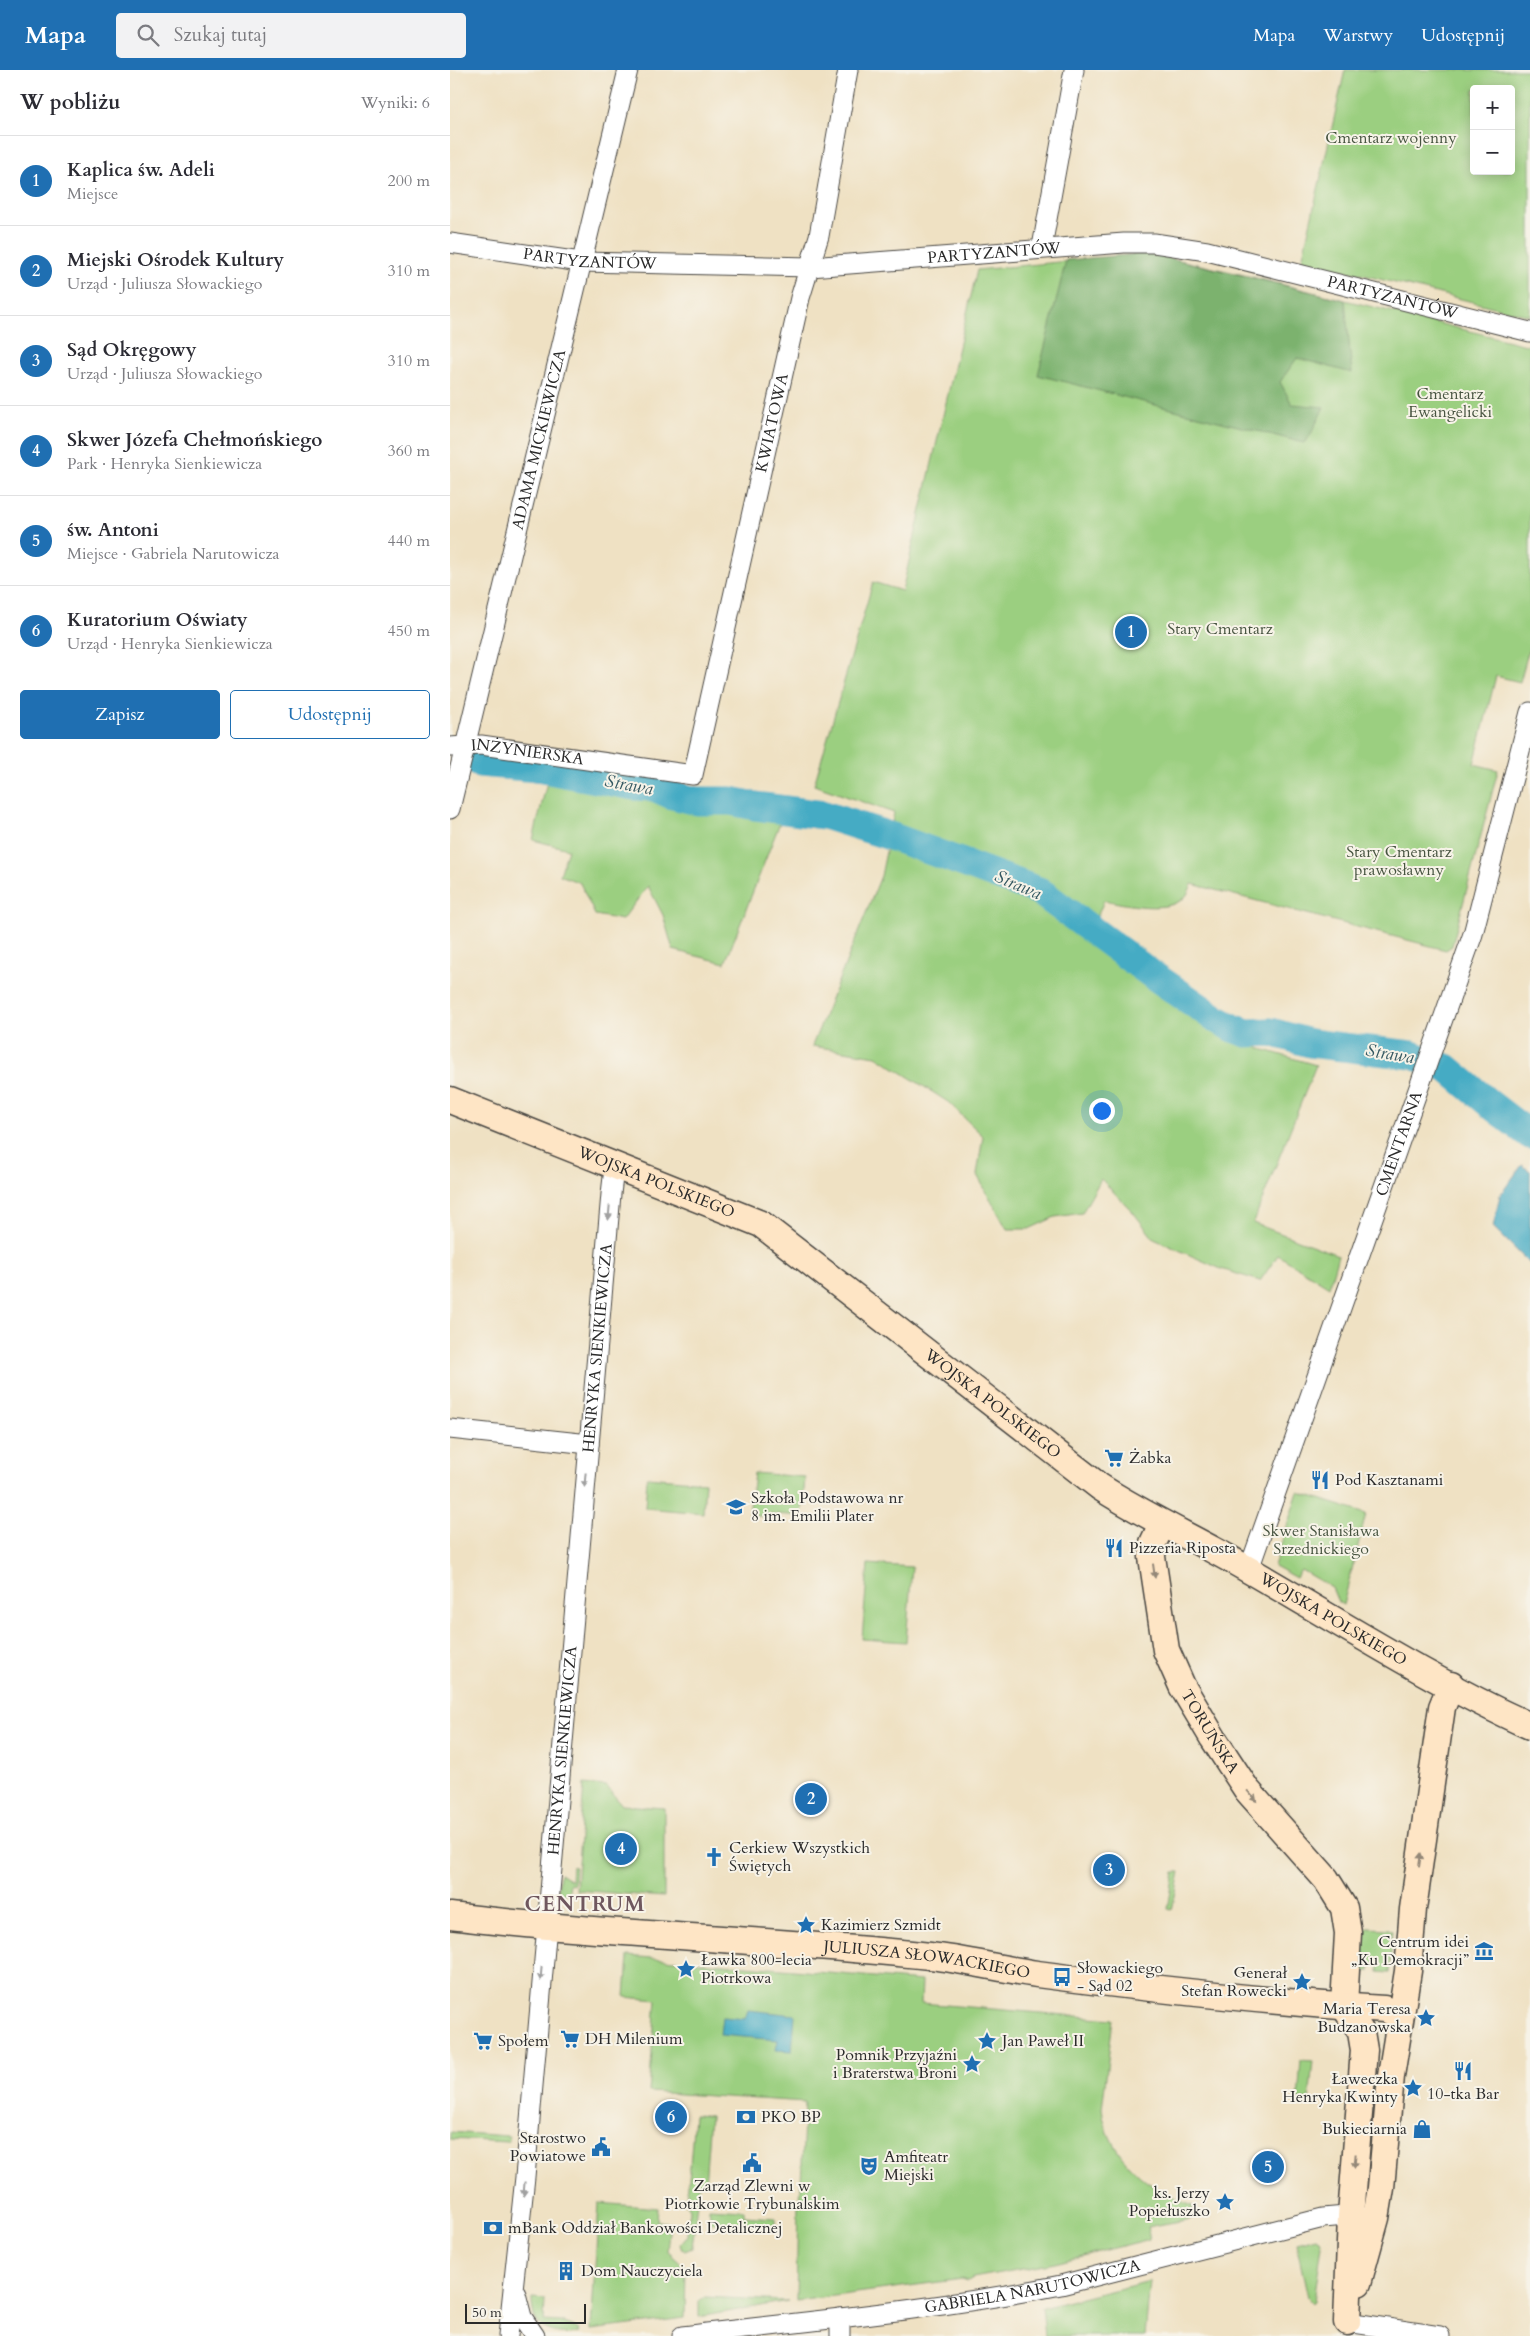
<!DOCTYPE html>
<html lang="pl">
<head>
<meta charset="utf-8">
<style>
	:root { --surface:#fff; --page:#f2f2f3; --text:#2b2b33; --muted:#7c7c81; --line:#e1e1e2; --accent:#1f6fb2 }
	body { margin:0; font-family:Cardo,serif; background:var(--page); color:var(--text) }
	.controls { position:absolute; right:15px; top:15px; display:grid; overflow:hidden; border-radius:5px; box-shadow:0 2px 12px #0003 }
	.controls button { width:45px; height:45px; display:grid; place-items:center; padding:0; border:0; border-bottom:1px solid var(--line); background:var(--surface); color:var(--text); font:25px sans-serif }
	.scale { position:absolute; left:15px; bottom:12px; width:121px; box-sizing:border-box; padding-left:5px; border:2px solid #2b2b2b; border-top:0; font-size:14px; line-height:18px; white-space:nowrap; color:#2b2b2b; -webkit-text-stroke:4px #f7f3e8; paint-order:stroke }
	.you { position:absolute; left:651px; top:1040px; width:18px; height:18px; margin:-12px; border:4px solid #fff; border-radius:50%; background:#1a73e8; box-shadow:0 0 0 8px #1a73e833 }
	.badge { display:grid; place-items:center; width:32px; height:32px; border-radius:50%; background:var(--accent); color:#fff; font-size:16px; font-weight:700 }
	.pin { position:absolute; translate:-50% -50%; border:2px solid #fff; box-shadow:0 1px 5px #0006 }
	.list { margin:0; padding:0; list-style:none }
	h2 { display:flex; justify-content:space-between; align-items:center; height:65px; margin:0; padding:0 20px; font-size:21px }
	h2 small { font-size:16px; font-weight:400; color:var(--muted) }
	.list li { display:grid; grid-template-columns:32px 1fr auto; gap:15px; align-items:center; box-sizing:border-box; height:90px; padding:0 20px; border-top:1px solid var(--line) }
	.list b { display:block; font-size:19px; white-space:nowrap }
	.list p { margin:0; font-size:16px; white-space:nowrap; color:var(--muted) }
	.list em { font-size:16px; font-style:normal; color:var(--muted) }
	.actions { display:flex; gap:10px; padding:15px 20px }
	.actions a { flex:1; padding:11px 0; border:1px solid var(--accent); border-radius:5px; text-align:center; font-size:18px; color:var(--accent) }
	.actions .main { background:var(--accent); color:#fff }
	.icon { flex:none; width:28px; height:28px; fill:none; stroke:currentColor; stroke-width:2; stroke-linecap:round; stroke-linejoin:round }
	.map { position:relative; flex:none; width:1080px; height:2266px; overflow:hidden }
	header { display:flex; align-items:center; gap:30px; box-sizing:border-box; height:70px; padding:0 25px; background:var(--accent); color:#fff }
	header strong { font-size:24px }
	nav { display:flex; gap:28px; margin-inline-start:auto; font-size:18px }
	.search { width:350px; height:45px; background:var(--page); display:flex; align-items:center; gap:12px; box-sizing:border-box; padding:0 18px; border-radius:5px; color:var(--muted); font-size:19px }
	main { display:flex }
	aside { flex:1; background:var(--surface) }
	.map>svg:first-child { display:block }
</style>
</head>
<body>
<header>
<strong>Mapa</strong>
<div class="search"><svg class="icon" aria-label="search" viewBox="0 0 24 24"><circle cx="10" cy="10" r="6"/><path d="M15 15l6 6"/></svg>Szukaj tutaj</div>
<nav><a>Mapa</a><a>Warstwy</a><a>Udostępnij</a></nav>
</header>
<main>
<aside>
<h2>W pobliżu<small>Wyniki: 6</small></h2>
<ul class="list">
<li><span class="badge">1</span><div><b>Kaplica św. Adeli</b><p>Miejsce</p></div><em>200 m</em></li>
<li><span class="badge">2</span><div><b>Miejski Ośrodek Kultury</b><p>Urząd · Juliusza Słowackiego</p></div><em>310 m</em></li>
<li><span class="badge">3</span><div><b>Sąd Okręgowy</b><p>Urząd · Juliusza Słowackiego</p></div><em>310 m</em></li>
<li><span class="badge">4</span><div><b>Skwer Józefa Chełmońskiego</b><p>Park · Henryka Sienkiewicza</p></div><em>360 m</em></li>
<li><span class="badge">5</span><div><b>św. Antoni</b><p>Miejsce · Gabriela Narutowicza</p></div><em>440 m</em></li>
<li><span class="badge">6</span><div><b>Kuratorium Oświaty</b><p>Urząd · Henryka Sienkiewicza</p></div><em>450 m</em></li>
</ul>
<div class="actions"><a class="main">Zapisz</a><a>Udostępnij</a></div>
</aside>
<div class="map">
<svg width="1080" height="2266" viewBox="0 0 1080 2266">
	<rect width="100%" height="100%" fill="#f7f3e8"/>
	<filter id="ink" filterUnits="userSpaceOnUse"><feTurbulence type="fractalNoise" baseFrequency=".02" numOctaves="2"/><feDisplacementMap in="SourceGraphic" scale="10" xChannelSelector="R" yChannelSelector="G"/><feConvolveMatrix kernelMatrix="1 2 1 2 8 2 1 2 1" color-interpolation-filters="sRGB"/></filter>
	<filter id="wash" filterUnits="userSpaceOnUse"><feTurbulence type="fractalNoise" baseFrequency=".0096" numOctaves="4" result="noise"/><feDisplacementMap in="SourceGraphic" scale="20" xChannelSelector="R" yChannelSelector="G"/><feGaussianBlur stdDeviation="1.12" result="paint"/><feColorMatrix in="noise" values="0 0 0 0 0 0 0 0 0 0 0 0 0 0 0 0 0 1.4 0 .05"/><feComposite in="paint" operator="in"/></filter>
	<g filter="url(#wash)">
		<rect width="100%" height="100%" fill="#efe1c3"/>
		<g fill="#9bcf80" stroke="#637d56" fill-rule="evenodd">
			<path d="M895,0H1080V246L852,190ZM1024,19H1061V101H1024Z"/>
			<path d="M690,184L711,186L790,204L1080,276V575L1070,612L1046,606L1024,694L1048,700L1002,876L996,880L988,878L742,814C740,818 738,825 734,828C717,844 674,834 654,830L637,873L721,933L811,979L866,995L803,1153L888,1185L879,1217L828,1185L810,1211L771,1199L704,1169L683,1142L651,1109L632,1143L605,1147L579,1159H557L527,1105L533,1066L498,1032L426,986L362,976L431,806L444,743L364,715L423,512L452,521L527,200Z"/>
			<polygon points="97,712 331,750 275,893 223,880 213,845 198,816 172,850 145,845 130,813 110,805 118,779 83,770"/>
			<polygon points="304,1403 355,1407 352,1446 313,1443 313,1446 299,1446"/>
			<polygon points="197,1407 255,1412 253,1443 195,1438"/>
			<polygon points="848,1422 916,1444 893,1535 888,1532 882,1518 851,1500 846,1508 824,1496"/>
			<polygon points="418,1494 462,1497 456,1572 412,1569"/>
			<polygon points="134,1714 156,1716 172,1735 214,1738 214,1827 126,1820"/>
			<polygon points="122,1796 125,1797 124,1814 120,1813 119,1820 115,1824 108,1823 110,1803 121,1810"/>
			<polygon points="724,1802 730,1802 722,1840 718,1839"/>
			<polygon points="918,1858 939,1859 942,1861 940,1903 929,1902 929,1895 920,1894 920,1901 909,1901 914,1861"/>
			<path d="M178,1886L472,1911L471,1933L663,1949L652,2039C658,2087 699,2121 743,2136L741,2149L697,2157L700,2169L605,2193L523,2208L518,2211L512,2209L346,2231L348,2133H350L355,2032L199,2022L206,1930L175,1927Z"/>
			<polygon points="851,1990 863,1991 859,2030 848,2029"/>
			<polygon points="923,2009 932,2009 922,2114 913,2113"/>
			<polygon points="244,2045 260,2046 255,2115 249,2114 242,2178 235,2181 231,2178 230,2174 237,2166 239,2139 235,2133 239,2109"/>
			<polygon points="0,2062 59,2066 58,2072 0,2069"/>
			<polygon points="149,2133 208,2138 207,2152 220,2152 217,2181 236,2198 235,2248 141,2260"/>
			<polygon points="259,2138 294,2140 294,2146 326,2148 326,2156 259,2152"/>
			<polygon points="866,2168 870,2170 872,2175 864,2231 862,2233 858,2228 846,2173"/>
			<polygon points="700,2211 695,2266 595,2266 592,2238"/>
			<polygon points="255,2227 335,2231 338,2231 249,2247 249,2231"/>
			<path d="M82,2228L95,2229L94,2251L112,2252L128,2258L129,2263C101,2265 81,2261 82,2228Z"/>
		</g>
		<polygon fill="#7cb26e" stroke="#546e4c" points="690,184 711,186 895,230 902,303 847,288 830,312 842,334 874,337 860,366 854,373 588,305 616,190"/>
		<g fill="#44abc4" stroke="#386b78">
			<polygon points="1072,1095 1080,1101 1080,1194 1043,1157 1050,1125"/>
			<polygon points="298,1940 345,1945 342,1981 326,1980 328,1970 270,1965 272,1947 295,1949"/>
		</g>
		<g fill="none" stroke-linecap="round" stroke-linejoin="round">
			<polyline stroke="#44abc4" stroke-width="29" points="29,693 87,698 184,716 204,717 222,725 247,731 281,731 305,736 374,745 443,767 589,821 700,903 768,950 783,958 797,963 821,962 860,973 884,976 962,985 997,998 1041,1035 1080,1065"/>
		</g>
	</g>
	<g filter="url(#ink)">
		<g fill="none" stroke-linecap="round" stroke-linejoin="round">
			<g stroke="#484642" stroke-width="21">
				<g id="street">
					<path id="s1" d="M0,173L131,192L360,197L674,173H704L757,181L1080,262"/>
					<polyline points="592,177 624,0"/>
					<path id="s2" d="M0,677L31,675L243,705L350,228L369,166L398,0"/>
					<path id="s3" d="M0,739L178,0"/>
					<polyline points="0,1359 139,1374"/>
					<path id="s4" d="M799,1499L1023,864L1080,642"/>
					<polyline points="66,2224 72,2247 85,2266"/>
					<polyline points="897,2252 990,2266"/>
					<path id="s5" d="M58,2266L75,2107L161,1124L163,1107L172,1098"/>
					<path id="s6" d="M232,2266C359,2251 486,2240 611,2215L873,2148L896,2146L914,2147"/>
					<polyline points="390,2266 390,2248"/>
				</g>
			</g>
			<g stroke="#484642" stroke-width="29">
				<g id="secondary">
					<path id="s7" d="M0,1030L311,1154L650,1417C698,1448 750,1471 799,1500C891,1553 983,1612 1080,1656"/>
					<path id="s8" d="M712,1454L703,1473L702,1487L716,1580L732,1616L763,1668L797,1720L876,1809L894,1838L898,1863L894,1936L911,1962L914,1980L901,2146L897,2252"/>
					<path id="s9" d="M0,1846C159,1865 320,1869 480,1886C516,1890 551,1899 587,1904C702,1919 818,1932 934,1939L945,1943L949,1950"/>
					<polyline points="908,2213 926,2148 931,2118 941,2006 958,1901 963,1839 992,1637 1001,1615"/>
				</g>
			</g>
			<use href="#street" stroke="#fff" stroke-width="19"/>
			<use href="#secondary" stroke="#fee5c5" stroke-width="26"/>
		</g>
		<defs><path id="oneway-solid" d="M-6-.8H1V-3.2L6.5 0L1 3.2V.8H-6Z" transform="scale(1.25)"/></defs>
		<g fill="#a0a0a0">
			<use href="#oneway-solid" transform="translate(159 1143) rotate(95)"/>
			<use href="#oneway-solid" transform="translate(135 1410) rotate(95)"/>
			<use href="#oneway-solid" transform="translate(91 1904) rotate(95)"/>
			<use href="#oneway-solid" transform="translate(74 2119) rotate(95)"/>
		</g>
		<g fill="#948878">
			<use href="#oneway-solid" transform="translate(704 1501) rotate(82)"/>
			<use href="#oneway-solid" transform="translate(802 1726) rotate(49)"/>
			<use href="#oneway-solid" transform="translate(970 1790) rotate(-82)"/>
			<use href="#oneway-solid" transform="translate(905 2091) rotate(95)"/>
		</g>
	</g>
	<defs>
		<g id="supermarket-bare" transform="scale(1.5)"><path d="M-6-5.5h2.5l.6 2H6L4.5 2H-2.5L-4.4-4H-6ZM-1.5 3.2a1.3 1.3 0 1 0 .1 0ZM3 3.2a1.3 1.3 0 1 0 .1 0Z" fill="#1f6fb2" stroke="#f7f3e8" stroke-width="2.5" paint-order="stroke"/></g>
		<g id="restaurant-bare" transform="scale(1.5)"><path d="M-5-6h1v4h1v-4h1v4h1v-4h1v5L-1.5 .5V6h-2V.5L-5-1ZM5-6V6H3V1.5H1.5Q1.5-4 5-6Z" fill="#1f6fb2" stroke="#f7f3e8" stroke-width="2.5" paint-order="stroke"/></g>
		<g id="school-bare" transform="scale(1.5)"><path d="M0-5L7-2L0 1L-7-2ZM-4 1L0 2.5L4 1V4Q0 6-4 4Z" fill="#1f6fb2" stroke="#f7f3e8" stroke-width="2.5" paint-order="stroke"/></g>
		<g id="church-bare" transform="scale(1.5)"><path d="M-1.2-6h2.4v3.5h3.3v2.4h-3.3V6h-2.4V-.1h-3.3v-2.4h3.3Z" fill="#1f6fb2" stroke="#f7f3e8" stroke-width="2.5" paint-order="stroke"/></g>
		<g id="sight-bare" transform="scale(1.5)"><path d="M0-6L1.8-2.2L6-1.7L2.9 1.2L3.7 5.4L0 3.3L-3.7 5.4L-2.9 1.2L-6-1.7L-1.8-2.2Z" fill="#1f6fb2" stroke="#f7f3e8" stroke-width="2.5" paint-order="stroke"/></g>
		<g id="museum-bare" transform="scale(1.5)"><path d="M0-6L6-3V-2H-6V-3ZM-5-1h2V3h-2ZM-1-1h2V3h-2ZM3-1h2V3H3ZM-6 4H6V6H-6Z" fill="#1f6fb2" stroke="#f7f3e8" stroke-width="2.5" paint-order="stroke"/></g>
		<g id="bus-bare" transform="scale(1.5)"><path d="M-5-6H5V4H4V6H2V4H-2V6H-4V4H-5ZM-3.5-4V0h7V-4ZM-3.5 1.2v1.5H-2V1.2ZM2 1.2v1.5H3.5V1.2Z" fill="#1f6fb2" stroke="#f7f3e8" stroke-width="2.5" paint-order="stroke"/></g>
		<g id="bank-bare" transform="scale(1.5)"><path d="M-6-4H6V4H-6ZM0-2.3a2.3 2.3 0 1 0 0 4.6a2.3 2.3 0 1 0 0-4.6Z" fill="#1f6fb2" stroke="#f7f3e8" stroke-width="2.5" paint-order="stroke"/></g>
		<g id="shop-bare" transform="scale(1.5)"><path d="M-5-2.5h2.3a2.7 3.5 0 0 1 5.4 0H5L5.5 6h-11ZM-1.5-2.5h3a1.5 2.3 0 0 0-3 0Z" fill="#1f6fb2" stroke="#f7f3e8" stroke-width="2.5" paint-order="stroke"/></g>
		<g id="civic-bare" transform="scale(1.5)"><path d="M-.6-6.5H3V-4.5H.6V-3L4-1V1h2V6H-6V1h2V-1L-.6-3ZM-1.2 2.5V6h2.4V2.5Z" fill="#1f6fb2" stroke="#f7f3e8" stroke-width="2.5" paint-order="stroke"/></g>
		<g id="theatre-bare" transform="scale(1.5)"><path d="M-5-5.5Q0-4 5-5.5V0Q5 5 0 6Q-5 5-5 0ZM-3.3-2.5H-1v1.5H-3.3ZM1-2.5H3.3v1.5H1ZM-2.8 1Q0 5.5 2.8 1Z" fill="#1f6fb2" stroke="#f7f3e8" stroke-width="2.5" paint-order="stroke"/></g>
		<g id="building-bare" transform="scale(1.5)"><path d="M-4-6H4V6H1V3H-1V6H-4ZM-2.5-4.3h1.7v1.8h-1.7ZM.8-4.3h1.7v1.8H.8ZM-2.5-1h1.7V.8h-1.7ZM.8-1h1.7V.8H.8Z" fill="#1f6fb2" stroke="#f7f3e8" stroke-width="2.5" paint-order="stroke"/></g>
	</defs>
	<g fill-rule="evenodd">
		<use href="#supermarket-bare" x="664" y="1388"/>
		<use href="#restaurant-bare" x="870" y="1410"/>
		<use href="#school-bare" x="286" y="1437"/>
		<use href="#restaurant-bare" x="664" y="1478"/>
		<use href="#church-bare" x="264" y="1787"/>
		<use href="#sight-bare" x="356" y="1855"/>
		<use href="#museum-bare" x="1034" y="1881"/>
		<use href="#sight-bare" x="236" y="1899"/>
		<use href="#bus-bare" x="612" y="1907"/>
		<use href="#sight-bare" x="852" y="1912"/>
		<use href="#sight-bare" x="976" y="1948"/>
		<use href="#supermarket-bare" x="120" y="1969"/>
		<use href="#supermarket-bare" x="33" y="1971"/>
		<use href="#sight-bare" x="537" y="1971"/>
		<use href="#sight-bare" x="522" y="1994"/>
		<use href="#restaurant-bare" x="1013" y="2001"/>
		<use href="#sight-bare" x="963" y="2018"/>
		<use href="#bank-bare" x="296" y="2047"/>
		<use href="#shop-bare" x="972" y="2059"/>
		<use href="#civic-bare" x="151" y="2077"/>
		<use href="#civic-bare" x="302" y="2093"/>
		<use href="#theatre-bare" x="419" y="2096"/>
		<use href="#sight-bare" x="775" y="2132"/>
		<use href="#bank-bare" x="43" y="2158"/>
		<use href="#building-bare" x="116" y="2201"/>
	</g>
	<g text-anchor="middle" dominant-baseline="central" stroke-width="4" stroke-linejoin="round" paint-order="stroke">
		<g font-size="16" fill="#475440" stroke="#f7f3e8">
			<text x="941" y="68">Cmentarz wojenny</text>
			<text x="1000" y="324">Cmentarz<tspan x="1000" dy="18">Ewangelicki</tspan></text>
			<text x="770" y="559">Stary Cmentarz</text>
			<text x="949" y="782">Stary Cmentarz<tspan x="949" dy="18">prawosławny</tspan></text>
			<text x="871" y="1461">Skwer Stanisława<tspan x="871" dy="18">Srzednickiego</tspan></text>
		</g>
		<g font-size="16" fill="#2b2b2b" stroke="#f7f3e8">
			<text stroke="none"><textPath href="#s1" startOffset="546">PARTYZANTÓW</textPath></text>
			<text stroke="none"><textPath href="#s1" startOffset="141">PARTYZANTÓW</textPath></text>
			<text stroke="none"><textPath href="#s1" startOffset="951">PARTYZANTÓW</textPath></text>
			<text stroke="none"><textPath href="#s2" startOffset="606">KWIATOWA</textPath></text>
			<text stroke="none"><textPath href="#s3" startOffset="380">ADAMA MICKIEWICZA</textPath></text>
			<text stroke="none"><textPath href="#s2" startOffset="78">INŻYNIERSKA</textPath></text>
			<text stroke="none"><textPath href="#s4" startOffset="451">CMENTARNA</textPath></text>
			<text stroke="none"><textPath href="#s7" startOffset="222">WOJSKA POLSKIEGO</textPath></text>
			<text stroke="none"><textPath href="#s5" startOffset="992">HENRYKA SIENKIEWICZA</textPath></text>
			<text stroke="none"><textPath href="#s7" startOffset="628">WOJSKA POLSKIEGO</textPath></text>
			<text stroke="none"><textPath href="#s7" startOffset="1032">WOJSKA POLSKIEGO</textPath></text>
			<text stroke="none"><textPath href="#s8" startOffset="222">TORUŃSKA</textPath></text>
			<text stroke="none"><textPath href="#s5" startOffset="588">HENRYKA SIENKIEWICZA</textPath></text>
			<text stroke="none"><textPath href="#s9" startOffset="479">JULIUSZA SŁOWACKIEGO</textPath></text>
			<text stroke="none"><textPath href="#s6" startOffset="354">GABRIELA NARUTOWICZA</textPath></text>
		</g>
		<g font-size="16" fill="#2b2b2b" stroke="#f7f3e8" text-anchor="start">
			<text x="679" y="1388">Żabka</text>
			<text x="885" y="1410">Pod Kasztanami</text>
			<text x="301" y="1428">Szkoła Podstawowa nr<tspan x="301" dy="18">8 im. Emilii Plater</tspan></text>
			<text x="679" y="1478">Pizzeria Riposta</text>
			<text x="279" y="1778">Cerkiew Wszystkich<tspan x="279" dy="18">Świętych</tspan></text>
			<text x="371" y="1855">Kazimierz Szmidt</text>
			<text x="1019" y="1872" text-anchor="end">Centrum idei<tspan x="1019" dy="18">„Ku Demokracji”</tspan></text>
			<text x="251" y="1890">Ławka 800-lecia<tspan x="251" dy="18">Piotrkowa</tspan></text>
			<text x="627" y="1898">Słowackiego<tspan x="627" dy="18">- Sąd 02</tspan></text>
			<text x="837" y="1903" text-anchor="end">Generał<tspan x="837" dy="18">Stefan Rowecki</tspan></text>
			<text x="961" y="1939" text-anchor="end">Maria Teresa<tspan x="961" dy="18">Budzanowska</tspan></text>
			<text x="135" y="1969">DH Milenium</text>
			<text x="48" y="1971">Społem</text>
			<text x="552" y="1971">Jan Paweł II</text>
			<text x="507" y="1985" text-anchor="end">Pomnik Przyjaźni<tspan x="507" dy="18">i Braterstwa Broni</tspan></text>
			<text x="948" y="2009" text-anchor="end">Ławeczka<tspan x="948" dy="18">Henryka Kwinty</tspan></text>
			<text x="1013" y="2024" text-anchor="middle">10-tka Bar</text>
			<text x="311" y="2047">PKO BP</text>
			<text x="957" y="2059" text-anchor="end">Bukieciarnia</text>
			<text x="136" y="2068" text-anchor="end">Starostwo<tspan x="136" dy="18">Powiatowe</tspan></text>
			<text x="434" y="2087">Amfiteatr<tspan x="434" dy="18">Miejski</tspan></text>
			<text x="302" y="2116" text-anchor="middle">Zarząd Zlewni w<tspan x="302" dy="18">Piotrkowie Trybunalskim</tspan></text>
			<text x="760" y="2123" text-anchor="end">ks. Jerzy<tspan x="760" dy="18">Popiełuszko</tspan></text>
			<text x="58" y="2158">mBank Oddział Bankowości Detalicznej</text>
			<text x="131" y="2201">Dom Nauczyciela</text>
		</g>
		<g font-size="18" font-style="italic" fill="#345861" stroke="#f7f3e8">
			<text transform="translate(179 715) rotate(10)">Strawa</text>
			<text transform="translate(568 815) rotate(23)">Strawa</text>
			<text transform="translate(940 984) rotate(9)">Strawa</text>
		</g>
		<g font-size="21" font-weight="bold" letter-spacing="1" fill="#6f575e" stroke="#f7f3e8">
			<text x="135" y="1834">CENTRUM</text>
		</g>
	</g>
</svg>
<div class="controls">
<button>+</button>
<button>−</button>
</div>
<div class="scale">50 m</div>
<div class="you"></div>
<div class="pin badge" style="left:681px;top:562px">1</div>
<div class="pin badge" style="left:361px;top:1729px">2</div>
<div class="pin badge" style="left:659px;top:1800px">3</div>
<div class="pin badge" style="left:171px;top:1779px">4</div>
<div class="pin badge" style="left:818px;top:2097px">5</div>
<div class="pin badge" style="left:221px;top:2047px">6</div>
</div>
</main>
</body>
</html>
